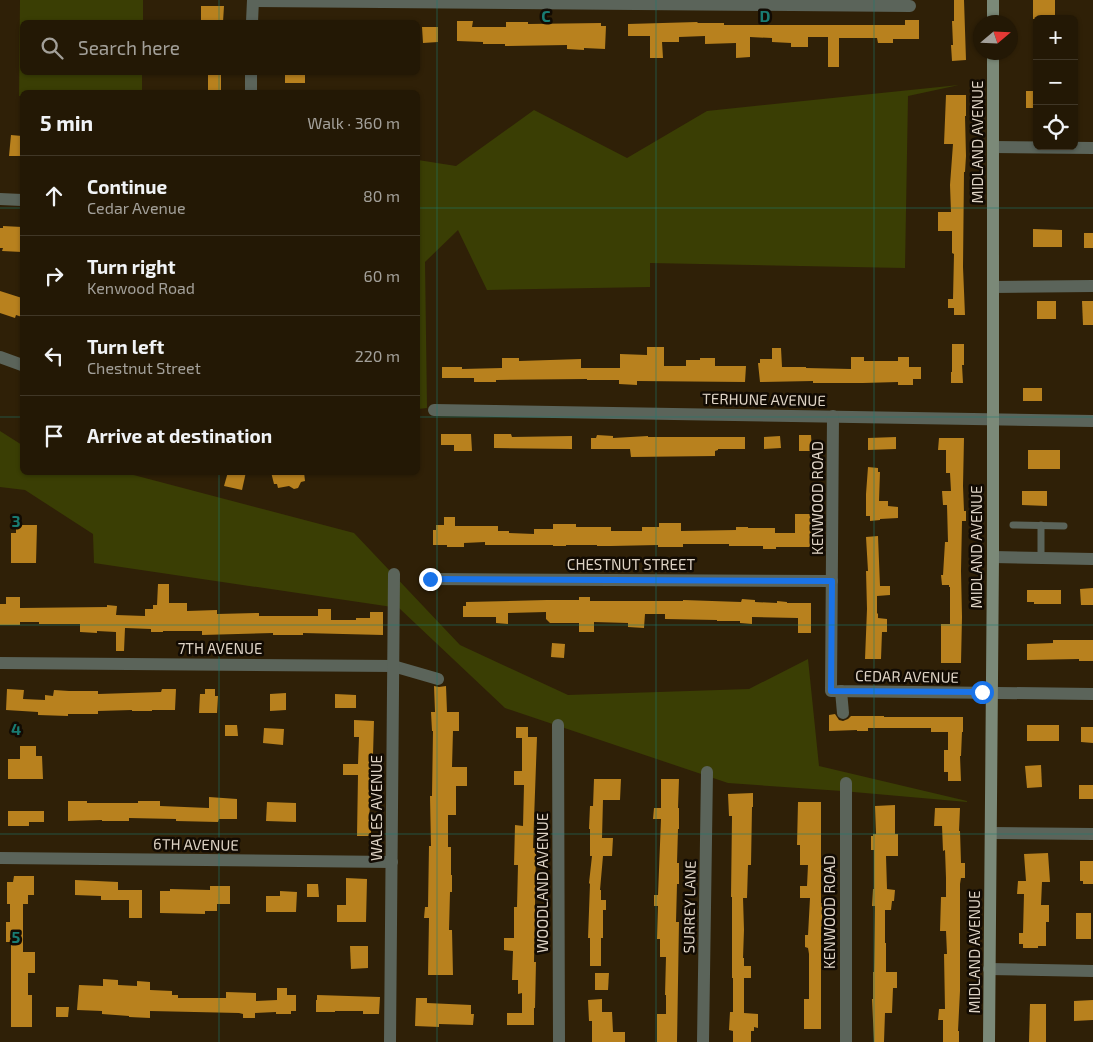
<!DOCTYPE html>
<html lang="en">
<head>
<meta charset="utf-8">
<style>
	:root { --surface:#231805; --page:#2f2513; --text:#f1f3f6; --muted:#a3a09a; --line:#403727 }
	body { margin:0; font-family:"Exo 2",sans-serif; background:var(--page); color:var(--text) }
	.controls { position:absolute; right:15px; top:15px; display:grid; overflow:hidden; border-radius:8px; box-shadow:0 1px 4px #0004 }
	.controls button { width:45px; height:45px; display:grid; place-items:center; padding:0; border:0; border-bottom:1px solid var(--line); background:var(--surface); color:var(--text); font:25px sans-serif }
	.compass { position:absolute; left:973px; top:15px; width:45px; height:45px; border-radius:50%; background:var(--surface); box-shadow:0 1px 4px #0004; rotate:71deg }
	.stop { position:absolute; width:15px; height:15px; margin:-11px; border:4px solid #1a73e8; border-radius:50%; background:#fff }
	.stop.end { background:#1a73e8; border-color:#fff; box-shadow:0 1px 5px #0008 }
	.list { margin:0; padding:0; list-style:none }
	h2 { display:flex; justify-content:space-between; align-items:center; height:65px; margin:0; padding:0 20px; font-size:21px }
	h2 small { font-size:16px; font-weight:400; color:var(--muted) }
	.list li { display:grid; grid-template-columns:32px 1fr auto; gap:15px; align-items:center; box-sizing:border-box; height:80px; padding:0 20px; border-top:1px solid var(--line) }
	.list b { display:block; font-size:19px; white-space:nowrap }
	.list p { margin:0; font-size:16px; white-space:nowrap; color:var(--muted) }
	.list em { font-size:16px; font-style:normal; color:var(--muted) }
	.icon { flex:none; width:28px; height:28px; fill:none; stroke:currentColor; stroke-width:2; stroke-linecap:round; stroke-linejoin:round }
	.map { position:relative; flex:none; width:1093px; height:1042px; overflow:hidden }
	.search { position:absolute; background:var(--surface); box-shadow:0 1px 4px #0004; left:20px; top:20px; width:400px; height:55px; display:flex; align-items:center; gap:12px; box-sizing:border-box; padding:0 18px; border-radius:8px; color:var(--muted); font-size:19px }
	.panel { position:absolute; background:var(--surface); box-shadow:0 1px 4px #0004; left:20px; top:90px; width:400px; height:385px; border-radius:8px }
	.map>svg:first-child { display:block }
</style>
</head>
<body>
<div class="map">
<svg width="1093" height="1042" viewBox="0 0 1093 1042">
	<rect width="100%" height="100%" fill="#2f2007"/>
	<g fill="#3a3e04">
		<polygon points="20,0 143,0 143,22 22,22 22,72 142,73 142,92 22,92 22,96 19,96"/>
		<polygon points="959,85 908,96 905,268 650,263 650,287 487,290 458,230 425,262 427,408 418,409 418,160 456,166 534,110 627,158 707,111"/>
		<polygon points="0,431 22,445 22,472 126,473 354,533 460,645 568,695 749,689 808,659 819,766 967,801 967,802 842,791 728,783 505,708 399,608 94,563 93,534 25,490 0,487"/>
	</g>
	<g fill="#b8811e">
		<polygon points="954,0 964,0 966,60 952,61 951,45 953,45 952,21 954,21"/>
		<rect x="1033" y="0" width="22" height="19"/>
		<polygon points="201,6 224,6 223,22 201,22"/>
		<polygon points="905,20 919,20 919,39 893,39 893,43 878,43 877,38 839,38 839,67 828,67 828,37 808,37 808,47 791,47 791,43 772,42 772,38 750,37 750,57 736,58 736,43 705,44 705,36 679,37 679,42 662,42 663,58 650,58 650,36 628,36 628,24 697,22 698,23 724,23 724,25 905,25"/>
		<polygon points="457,21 473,21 472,27 506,27 506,22 528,22 528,24 601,23 601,26 606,26 605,49 584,48 584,50 567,49 567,45 505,46 505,44 483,44 483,42 457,41"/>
		<polygon points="422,27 438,27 438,42 423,43"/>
		<rect x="208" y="72" width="13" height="20"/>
		<rect x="285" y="72" width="20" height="11"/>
		<rect x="1026" y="91" width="11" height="17"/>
		<polygon points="946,95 966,95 966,116 965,116 966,156 965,172 964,172 963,267 965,315 954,315 954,308 948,308 948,299 953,299 954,254 952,253 952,231 938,231 938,212 951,212 950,185 953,144 944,144"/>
		<polygon points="11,135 22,136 22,156 9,156"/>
		<polygon points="3,226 22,227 22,252 2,251 3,248 0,248 0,228 3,228"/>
		<polygon points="1033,229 1062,230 1062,247 1033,247"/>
		<rect x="1084" y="233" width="9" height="15"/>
		<polygon points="0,291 22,298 22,317 16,315 15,318 0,313"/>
		<rect x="1037" y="301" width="19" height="18"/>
		<polygon points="1082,301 1093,301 1093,325 1083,325"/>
		<polygon points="952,344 964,344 964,365 962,365 963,383 951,383 951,372 952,372"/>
		<polygon points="647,347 664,347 664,366 686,366 686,360 700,360 700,358 715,358 715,366 746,366 745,382 637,381 637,385 619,384 619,380 587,380 587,379 496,380 496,382 474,382 474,378 442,378 442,367 462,367 462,369 502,368 502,358 519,358 519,361 581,359 581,368 620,368 620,354 647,355"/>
		<polygon points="772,348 781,348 782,367 806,367 806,368 851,369 851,357 864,357 864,361 898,361 898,357 909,357 909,367 921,367 921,379 913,379 913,385 898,385 898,382 863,383 813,383 813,381 760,382 758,363 760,363 760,359 772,359"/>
		<rect x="1023" y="388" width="19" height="13"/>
		<polygon points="441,434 471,434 472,451 454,451 454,445 441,445"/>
		<polygon points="494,434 511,434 512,437 572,436 572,449 494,448"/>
		<polygon points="597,435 613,436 613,438 648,436 648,437 745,437 745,449 718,449 718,450 715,451 715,456 631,457 630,449 591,449 591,438 596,438"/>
		<polygon points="799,435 811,435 812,451 799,451"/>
		<polygon points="780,436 781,448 764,449 764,437"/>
		<polygon points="896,437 896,449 868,450 868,438"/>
		<polygon points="939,438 964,438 963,486 964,511 966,511 966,521 962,521 961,571 962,617 961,663 941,663 941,624 950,624 950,587 949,587 949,585 942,585 941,575 943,575 945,542 948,542 947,505 943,505 942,491 951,491 950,473 946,473 946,450 938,450"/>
		<rect x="1028" y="450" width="32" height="19"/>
		<polygon points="868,467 878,468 878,472 880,472 879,501 888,501 888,506 898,507 898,518 880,519 880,520 870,521 870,516 866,516 866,494"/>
		<polygon points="228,472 246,472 242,490 224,486"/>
		<polygon points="271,472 304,472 305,481 301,482 298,488 294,489 289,486 278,488 277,484 274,484"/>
		<polygon points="1022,491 1047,491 1047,506 1022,505"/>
		<polygon points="795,514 812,514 812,547 776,547 776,549 763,549 763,546 729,546 729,544 683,544 683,547 658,547 658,545 611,546 597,546 597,545 566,545 566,546 553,546 553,545 485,545 485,542 464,543 464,547 447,547 447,545 433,545 433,530 436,530 436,525 444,525 444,517 455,517 455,526 498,526 498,531 509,531 509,533 534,534 534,529 553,529 553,524 576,524 576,527 611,527 611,531 642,531 642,527 659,527 659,523 681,523 681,531 736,530 736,527 748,527 748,528 775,528 775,533 795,533"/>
		<polygon points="16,525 37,525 36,563 11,563 11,533 16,533"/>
		<polygon points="878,536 880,586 890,586 890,595 877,596 877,613 878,614 878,618 887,619 887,632 882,632 881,659 865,659 867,609 866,571 868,571 866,537"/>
		<polygon points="158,584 169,584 169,603 187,603 187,611 217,610 217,614 259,613 259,616 318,616 318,609 331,609 331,620 356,620 356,618 370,618 370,612 383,612 383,635 303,633 303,635 273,635 273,633 202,635 202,631 163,631 163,632 151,632 151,629 125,628 124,651 116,651 116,632 97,631 97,633 80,632 80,624 39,624 39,622 20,622 20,625 0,625 0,604 6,604 6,597 20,597 20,608 107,607 107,605 117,606 116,615 145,616 145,609 153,609 153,605 157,605"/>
		<polygon points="1093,588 1093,605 1081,605 1080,589"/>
		<polygon points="1027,590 1061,590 1061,604 1034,604 1034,602 1027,602"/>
		<polygon points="579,597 590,597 590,601 683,601 683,600 741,602 742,599 755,600 755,602 777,603 777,601 787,602 787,603 811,603 811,633 798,633 798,618 752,617 752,624 740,623 740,621 717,621 717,620 665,619 665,614 645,614 644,628 628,627 628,623 594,622 594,632 579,632 579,623 550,623 546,619 546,612 508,613 508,624 496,623 496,617 463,617 463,606 466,606 466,602 547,600 579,600"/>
		<polygon points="1053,640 1093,640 1093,661 1079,661 1079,659 1027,660 1027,644 1053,643"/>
		<polygon points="552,643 565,644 564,658 551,657"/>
		<polygon points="434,686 439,687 446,686 447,712 459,712 459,731 453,731 452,767 467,767 467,786 456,786 456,815 448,815 448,847 451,847 451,875 452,875 452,892 450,892 449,930 452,930 453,975 428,975 429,918 424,918 425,907 428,907 429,846 431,846 430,796 432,796 433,731 432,731 431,712 435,712"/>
		<polygon points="7,689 24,690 23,699 45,700 45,695 53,696 54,690 69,691 98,691 98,694 161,692 162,689 176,689 175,710 152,710 152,711 132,711 132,710 98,711 98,714 68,714 68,716 38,715 38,712 6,710"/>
		<polygon points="205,689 215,689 215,696 218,696 217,713 199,713 200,694 205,694"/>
		<polygon points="286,693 286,710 270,711 270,694"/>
		<polygon points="335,694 356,695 356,708 335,708"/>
		<polygon points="835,714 839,720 843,721 848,719 851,716 884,716 884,717 963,717 963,732 962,732 961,756 960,756 961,781 948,781 948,772 944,772 944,750 948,750 948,732 931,732 931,728 868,728 868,731 857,731 857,730 829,731 829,715"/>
		<polygon points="354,720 374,721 373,755 372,755 372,781 369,818 371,818 371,836 357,836 358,775 343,775 343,764 358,764 359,737 354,737"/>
		<polygon points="225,725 237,725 238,736 225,736"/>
		<rect x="1027" y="725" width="32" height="16"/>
		<polygon points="516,727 528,727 528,737 537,737 533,848 536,848 534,962 536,962 535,1008 534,1008 534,1025 507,1025 507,1013 522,1013 522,993 518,994 518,980 512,980 513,951 504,950 504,938 514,938 514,907 517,907 518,865 514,865 515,825 523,826 524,785 514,785 514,771 522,771 522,738 516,738"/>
		<polygon points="1081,727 1093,727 1093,743 1081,742"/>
		<polygon points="264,728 284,729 283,745 263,743"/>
		<polygon points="20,746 36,746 36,756 42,756 43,779 8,779 8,759 20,759"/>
		<polygon points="1041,765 1042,787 1027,788 1025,766"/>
		<polygon points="594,779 621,779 620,800 603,800 602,838 613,838 612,856 603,856 600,890 601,890 601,900 606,900 606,910 603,910 603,938 601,938 601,966 590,966 590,938 588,938 590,884 589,883 592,856 590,856 590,829 589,829 590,806 593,806"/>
		<polygon points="661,779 679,779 678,808 679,808 679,829 678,829 677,863 679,863 679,884 677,884 676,922 679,922 677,1042 657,1042 657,1014 666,1014 666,995 665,995 666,957 660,957 660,939 657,939 658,906 654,906 654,895 658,895 661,819 653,819 654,808 661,808"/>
		<rect x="1079" y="785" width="14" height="14"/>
		<polygon points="753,793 753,807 752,807 751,865 748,865 747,898 743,898 744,930 743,958 744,958 744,966 751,966 751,978 744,978 744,1013 758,1014 758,1028 754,1027 754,1031 751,1031 751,1042 733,1042 733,1031 729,1030 730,1012 733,1012 733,978 732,978 732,897 731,897 732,816 729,816 728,794"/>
		<polygon points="209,797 237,799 237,819 219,819 218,822 176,821 176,819 129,818 129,821 102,821 102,820 68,821 68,801 87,801 87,803 138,803 138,801 160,801 160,806 209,808"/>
		<polygon points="267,802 296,803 296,822 266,821"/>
		<polygon points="798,802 821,802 821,903 823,903 821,931 821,1029 804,1029 804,999 809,999 809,954 808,948 805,947 805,935 808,935 810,898 800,898 800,886 807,886 808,865 800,865 800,845 797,845"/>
		<polygon points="895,805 895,834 898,834 898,856 886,856 887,889 895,890 894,901 892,901 891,910 885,910 885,943 886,943 886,972 897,972 897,988 893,988 892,1013 885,1013 884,1042 874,1042 872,999 873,999 873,972 874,972 875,906 872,906 873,889 874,889 874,850 871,850 871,836 873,836 873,834 876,834 875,806"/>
		<polygon points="935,808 960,808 959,831 960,831 961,863 965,863 965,878 961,878 960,884 960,991 958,1031 959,1031 959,1042 943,1042 943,1020 938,1020 939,1009 945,1009 944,954 947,954 946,931 940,931 941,897 946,897 946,878 945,850 943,851 942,826 934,826"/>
		<polygon points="8,811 44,811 44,822 29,822 29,826 8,826"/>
		<polygon points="1048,853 1050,882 1042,882 1041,905 1049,905 1049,922 1046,922 1046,946 1038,946 1038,948 1023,948 1023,944 1019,944 1019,933 1023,933 1024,894 1017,894 1018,881 1026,881 1024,854"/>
		<polygon points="1080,861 1093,861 1093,884 1083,884 1083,881 1080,881"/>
		<polygon points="14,876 34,876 34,895 28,895 28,904 23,904 23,952 35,952 35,973 28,973 28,995 32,995 32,1027 11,1027 11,942 6,942 6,922 10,922 10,904 7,904 7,882 13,882"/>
		<polygon points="346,878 367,879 366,922 337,922 337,905 346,905"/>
		<polygon points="75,880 118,882 118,890 142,890 142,918 129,918 129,900 101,900 101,896 75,895"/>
		<polygon points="307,884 318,884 319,897 307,897"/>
		<polygon points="210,886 230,886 230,904 217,904 217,911 205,911 205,914 160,913 160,891 170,891 170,889 210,890"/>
		<polygon points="280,891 297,892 296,912 266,912 266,896 280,896"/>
		<rect x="1076" y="913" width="15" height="26"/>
		<polygon points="350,946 368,946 368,968 351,969"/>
		<polygon points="595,973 609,973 608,990 595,990"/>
		<polygon points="103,979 118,980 118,985 137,986 137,981 150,982 150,990 172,991 172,995 178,995 178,998 226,998 226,992 256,993 256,1001 277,1000 277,988 287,988 287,995 296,995 296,1011 291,1011 291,1014 276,1014 276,1012 255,1013 255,1018 243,1018 243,1014 239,1013 150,1011 150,1018 129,1017 129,1016 102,1014 102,1011 77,1010 79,985 103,986"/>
		<polygon points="317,995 380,997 379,1014 363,1014 363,1011 335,1011 335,1012 316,1012 316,1000 317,1000"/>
		<polygon points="416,998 427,998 427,1003 471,1005 471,1014 474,1014 473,1025 439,1024 439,1027 415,1026"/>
		<polygon points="602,999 602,1012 612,1012 613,1032 625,1032 625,1042 592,1042 592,1021 589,1021 588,1000"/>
		<polygon points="1093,1000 1093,1020 1074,1021 1074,1001"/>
		<polygon points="1030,1004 1046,1004 1046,1042 1029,1042"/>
		<polygon points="56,1007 69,1007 68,1017 56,1017"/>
	</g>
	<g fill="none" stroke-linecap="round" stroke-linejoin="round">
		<g stroke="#5b645a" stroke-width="7">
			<polyline points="1013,525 1064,526"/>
			<polyline points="1041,525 1041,558"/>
		</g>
		<g stroke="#5b645a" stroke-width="12">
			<polyline points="253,1 910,6"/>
			<polyline points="252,22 253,0"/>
			<polyline points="251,92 251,72"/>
			<polyline points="993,147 1093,148"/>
			<polyline points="0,199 22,200"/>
			<polyline points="993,287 1093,286"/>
			<polyline points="0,357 22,365"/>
			<polyline points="434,410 1093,421"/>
			<polyline points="833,416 831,691 1093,694"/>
			<polyline points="993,557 1093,559"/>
			<polyline points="430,579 832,581"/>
			<polyline points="0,663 393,666 438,679"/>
			<polyline points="841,691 843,713"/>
			<polyline points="558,725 559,1042"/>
			<polyline points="846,783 846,1042"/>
			<polyline points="991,833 1093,834"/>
			<polyline points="0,858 392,862"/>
			<polyline points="989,969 1093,971"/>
			<polyline points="390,1042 394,574"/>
			<polyline points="703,1042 707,772"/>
		</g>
		<g stroke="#7b8978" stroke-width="12">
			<polyline points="993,22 993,0"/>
			<polyline points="989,1042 993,557 993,52"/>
		</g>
	</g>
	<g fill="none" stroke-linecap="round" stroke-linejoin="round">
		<polyline stroke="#1a73e8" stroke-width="6" points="430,579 832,581 831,691 982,692"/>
	</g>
	<path fill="none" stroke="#197b72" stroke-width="1" stroke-opacity="0.55" d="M219,0V22M437,0V1042M656,0V1042M874,0V1042M219,72V92M0,208H22M418,208H1093M0,417H22M418,417H1093M219,472V1042M0,625H1093M0,834H1093"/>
	<g text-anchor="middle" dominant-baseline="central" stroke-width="5" stroke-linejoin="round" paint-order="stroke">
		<g font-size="15" fill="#ded3c5" stroke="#120b03">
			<text transform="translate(977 142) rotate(-90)">MIDLAND AVENUE</text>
			<text transform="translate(764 399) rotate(1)">TERHUNE AVENUE</text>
			<text transform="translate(817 498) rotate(-90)">KENWOOD ROAD</text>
			<text transform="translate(976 547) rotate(-90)">MIDLAND AVENUE</text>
			<text x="631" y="564">CHESTNUT STREET</text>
			<text x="220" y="648">7TH AVENUE</text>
			<text transform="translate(907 676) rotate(1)">CEDAR AVENUE</text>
			<text transform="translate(376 808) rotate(-90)">WALES AVENUE</text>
			<text transform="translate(196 844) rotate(1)">6TH AVENUE</text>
			<text transform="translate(542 883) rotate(-90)">WOODLAND AVENUE</text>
			<text transform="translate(689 907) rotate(-89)">SURREY LANE</text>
			<text transform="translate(829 912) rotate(-90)">KENWOOD ROAD</text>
			<text transform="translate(974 952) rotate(-90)">MIDLAND AVENUE</text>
		</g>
	</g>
	<g font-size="16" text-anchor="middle" font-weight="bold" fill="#197b72" stroke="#120b03" stroke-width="5" stroke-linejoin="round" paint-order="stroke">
		<text x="546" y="22">C</text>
		<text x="765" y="22">D</text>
		<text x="16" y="527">3</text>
		<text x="16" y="735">4</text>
		<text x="16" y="943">5</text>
	</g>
</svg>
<div class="controls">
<button>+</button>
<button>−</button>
<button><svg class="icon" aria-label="locate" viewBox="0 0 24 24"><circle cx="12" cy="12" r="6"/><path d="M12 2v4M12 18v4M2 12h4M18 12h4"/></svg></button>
</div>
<svg class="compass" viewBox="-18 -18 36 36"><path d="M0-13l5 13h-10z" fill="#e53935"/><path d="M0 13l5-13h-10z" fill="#a3a09a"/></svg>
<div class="stop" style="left:982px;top:692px"></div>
<div class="stop end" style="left:430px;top:579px"></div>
<div class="search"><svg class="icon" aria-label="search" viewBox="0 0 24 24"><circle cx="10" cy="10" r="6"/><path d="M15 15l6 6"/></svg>Search here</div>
<section class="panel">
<h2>5 min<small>Walk · 360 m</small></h2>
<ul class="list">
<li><svg class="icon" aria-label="ahead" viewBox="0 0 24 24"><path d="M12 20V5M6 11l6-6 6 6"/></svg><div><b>Continue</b><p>Cedar Avenue</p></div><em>80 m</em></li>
<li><svg class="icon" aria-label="right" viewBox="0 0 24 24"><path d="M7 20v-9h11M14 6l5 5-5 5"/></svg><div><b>Turn right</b><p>Kenwood Road</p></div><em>60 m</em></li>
<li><svg class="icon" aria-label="left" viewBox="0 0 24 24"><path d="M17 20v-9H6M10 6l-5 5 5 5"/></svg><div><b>Turn left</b><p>Chestnut Street</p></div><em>220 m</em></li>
<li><svg class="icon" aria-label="arrive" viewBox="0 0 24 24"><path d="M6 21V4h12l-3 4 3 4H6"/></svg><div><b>Arrive at destination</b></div></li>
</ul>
</section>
</div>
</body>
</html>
